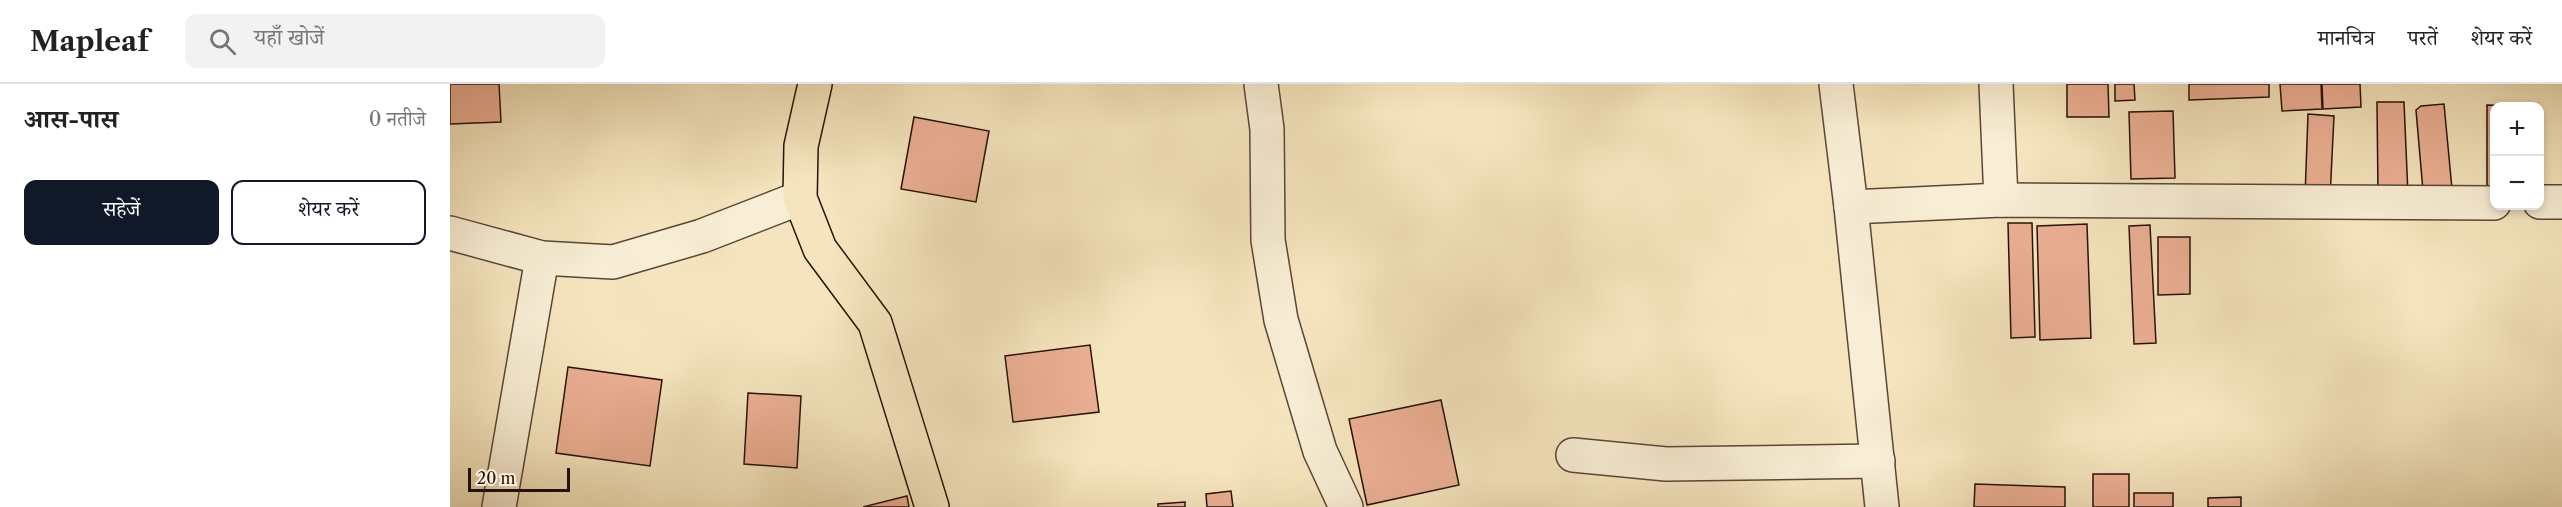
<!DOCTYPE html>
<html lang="hi">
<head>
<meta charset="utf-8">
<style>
	:root { --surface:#fff; --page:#f2f2f2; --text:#222; --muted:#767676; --line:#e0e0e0; --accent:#111827 }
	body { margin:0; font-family:"Libre Caslon Text","Noto Serif Devanagari",serif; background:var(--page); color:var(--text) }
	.controls { position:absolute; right:18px; top:18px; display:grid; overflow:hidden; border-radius:12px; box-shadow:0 3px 9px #0003 }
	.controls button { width:54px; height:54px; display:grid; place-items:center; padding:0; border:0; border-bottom:2px solid var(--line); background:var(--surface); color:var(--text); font:30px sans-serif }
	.scale { position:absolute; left:18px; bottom:15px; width:102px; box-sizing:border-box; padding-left:6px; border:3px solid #261108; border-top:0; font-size:16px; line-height:21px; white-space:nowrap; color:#261108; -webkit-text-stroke:4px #f8eed5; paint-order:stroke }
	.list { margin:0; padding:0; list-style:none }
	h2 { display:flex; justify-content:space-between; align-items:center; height:78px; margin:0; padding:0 24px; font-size:26px }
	h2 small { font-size:20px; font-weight:400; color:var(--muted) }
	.actions { display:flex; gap:12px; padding:18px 24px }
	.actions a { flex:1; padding:14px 0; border:2px solid var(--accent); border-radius:12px; text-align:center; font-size:21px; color:var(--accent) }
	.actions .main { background:var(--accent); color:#fff }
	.icon { flex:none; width:33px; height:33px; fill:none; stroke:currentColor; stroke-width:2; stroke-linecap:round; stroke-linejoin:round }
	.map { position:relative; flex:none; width:2112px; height:423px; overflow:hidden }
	header { display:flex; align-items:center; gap:36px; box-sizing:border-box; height:84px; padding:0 30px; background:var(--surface); border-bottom:2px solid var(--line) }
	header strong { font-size:28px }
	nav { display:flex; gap:33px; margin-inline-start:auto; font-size:21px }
	.search { width:420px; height:54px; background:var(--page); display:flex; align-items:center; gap:15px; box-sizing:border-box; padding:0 21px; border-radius:12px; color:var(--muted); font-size:22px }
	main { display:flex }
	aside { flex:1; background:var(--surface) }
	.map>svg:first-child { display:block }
</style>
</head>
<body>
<header>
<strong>Mapleaf</strong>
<div class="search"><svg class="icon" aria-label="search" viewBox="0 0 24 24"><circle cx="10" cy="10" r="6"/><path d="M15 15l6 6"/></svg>यहाँ खोजें</div>
<nav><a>मानचित्र</a><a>परतें</a><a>शेयर करें</a></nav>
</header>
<main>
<aside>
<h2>आस-पास<small>0 नतीजे</small></h2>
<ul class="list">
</ul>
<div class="actions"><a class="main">सहेजें</a><a>शेयर करें</a></div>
</aside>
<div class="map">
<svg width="2112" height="423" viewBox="0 0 2112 423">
	<rect width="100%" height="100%" fill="#f5e5be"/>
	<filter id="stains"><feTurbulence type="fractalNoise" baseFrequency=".00333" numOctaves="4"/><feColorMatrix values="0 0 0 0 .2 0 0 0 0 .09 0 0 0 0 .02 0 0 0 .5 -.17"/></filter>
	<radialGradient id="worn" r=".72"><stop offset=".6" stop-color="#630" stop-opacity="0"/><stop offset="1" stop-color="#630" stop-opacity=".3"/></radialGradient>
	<g fill="#ecaf94" stroke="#261108" stroke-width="1.5">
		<polygon points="0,0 49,0 51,38 0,40"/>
		<polygon points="1617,0 1658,0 1659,33 1617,33"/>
		<polygon points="1665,0 1684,0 1685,16 1665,17"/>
		<polygon points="1739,0 1819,0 1819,13 1739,16"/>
		<polygon points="1830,0 1871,0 1872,25 1832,27"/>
		<polygon points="1872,0 1910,0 1911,23 1873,25"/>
		<polygon points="1927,18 1954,18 1958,111 1928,111"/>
		<polygon points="1994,20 2002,105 1973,107 1966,26 1971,22"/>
		<polygon points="2037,21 2065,22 2044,22 2044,103 2037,103"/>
		<polygon points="1723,27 1725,94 1681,95 1679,28"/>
		<polygon points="1858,30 1884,32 1880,114 1855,113"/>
		<polygon points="464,33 539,47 526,118 451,105"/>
		<polygon points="1558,139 1582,139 1585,253 1561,254"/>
		<polygon points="1637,140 1641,254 1590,256 1587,142"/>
		<polygon points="1700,141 1706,259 1684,260 1679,142"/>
		<polygon points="1708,153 1740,153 1740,210 1708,211"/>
		<polygon points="640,261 649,328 563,338 555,272"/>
		<polygon points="118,283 212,296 200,382 106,369"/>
		<polygon points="298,309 351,312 347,384 294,380"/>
		<polygon points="991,316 1009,401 917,421 899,335"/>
		<rect x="1643" y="390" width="36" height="33"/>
		<polygon points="1525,400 1615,403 1615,423 1524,423"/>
		<polygon points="781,407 783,423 757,423 756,410"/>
		<rect x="1684" y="409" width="39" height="14"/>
		<polygon points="457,412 459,423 413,423"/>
		<polygon points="1791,413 1791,423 1758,423 1758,414"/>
		<polygon points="735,418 735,423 708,423 708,420"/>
	</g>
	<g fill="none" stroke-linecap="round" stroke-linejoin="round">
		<g stroke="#5a4636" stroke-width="36">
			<g id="minor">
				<polyline points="811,0 817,45 818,156 831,236 870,367 896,423"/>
				<polyline points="1386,0 1401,123 1432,423"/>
				<polyline points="1546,0 1551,116"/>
				<polyline points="2090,118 2112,118"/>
				<polyline points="1401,123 1551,116 2044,119"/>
				<polyline points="0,149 92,174 163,178 252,152 350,114"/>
				<polyline points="1123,371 1216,380 1428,377"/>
				<polyline points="49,423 92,174"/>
			</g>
		</g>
		<g stroke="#261108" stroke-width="36">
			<polyline id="major" points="365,0 351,62 350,114 370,165 425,239 482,423"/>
		</g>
		<use href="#minor" stroke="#f8eed5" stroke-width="33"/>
		<use href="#major" stroke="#f5e5be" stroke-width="33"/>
	</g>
	<rect width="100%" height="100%" filter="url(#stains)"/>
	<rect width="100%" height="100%" fill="url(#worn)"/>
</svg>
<div class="controls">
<button>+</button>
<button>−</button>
</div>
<div class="scale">20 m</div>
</div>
</main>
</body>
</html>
